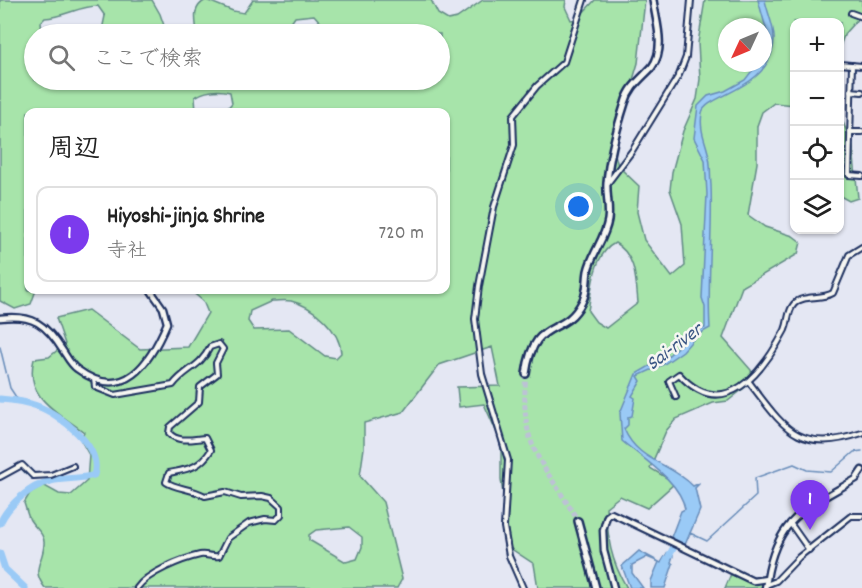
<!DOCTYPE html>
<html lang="ja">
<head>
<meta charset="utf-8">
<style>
	:root { --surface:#fff; --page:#f6f6f6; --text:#222; --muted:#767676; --line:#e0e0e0; --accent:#7c3aed }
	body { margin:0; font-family:Dekko,"Klee One",sans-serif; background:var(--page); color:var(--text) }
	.controls { position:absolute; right:18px; top:18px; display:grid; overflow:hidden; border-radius:12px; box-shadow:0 2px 4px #0004 }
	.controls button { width:54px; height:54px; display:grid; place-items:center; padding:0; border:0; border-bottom:2px solid var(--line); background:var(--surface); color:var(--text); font:30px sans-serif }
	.compass { position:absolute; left:718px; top:18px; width:54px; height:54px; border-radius:50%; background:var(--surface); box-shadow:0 2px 4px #0004; rotate:226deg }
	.you { position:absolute; left:579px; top:207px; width:21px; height:21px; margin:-15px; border:4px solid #fff; border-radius:50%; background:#1a73e8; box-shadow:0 0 0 9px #1a73e833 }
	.badge { display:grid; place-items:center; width:39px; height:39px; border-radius:50%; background:var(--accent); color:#fff; font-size:20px; font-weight:700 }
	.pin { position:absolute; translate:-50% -50px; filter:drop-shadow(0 2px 3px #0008) }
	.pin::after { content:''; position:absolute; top:32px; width:21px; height:18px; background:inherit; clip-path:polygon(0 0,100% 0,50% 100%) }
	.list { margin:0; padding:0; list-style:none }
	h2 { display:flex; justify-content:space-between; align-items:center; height:78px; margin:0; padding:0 24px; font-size:26px }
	h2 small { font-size:20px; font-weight:400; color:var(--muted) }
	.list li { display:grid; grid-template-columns:39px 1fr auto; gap:18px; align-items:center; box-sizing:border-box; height:96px; margin:0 12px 12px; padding:0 12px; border:2px solid var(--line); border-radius:12px }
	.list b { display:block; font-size:22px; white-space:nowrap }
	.list p { margin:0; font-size:20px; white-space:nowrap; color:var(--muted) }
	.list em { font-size:20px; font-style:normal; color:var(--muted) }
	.icon { flex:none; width:33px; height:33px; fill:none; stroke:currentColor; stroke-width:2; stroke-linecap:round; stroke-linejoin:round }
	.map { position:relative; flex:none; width:862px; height:588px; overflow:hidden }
	.search { position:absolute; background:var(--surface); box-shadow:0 2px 4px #0004; left:24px; top:24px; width:426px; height:66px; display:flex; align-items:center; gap:15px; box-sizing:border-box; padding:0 21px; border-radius:33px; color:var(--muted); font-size:22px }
	.panel { position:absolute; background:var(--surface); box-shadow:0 2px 4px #0004; left:24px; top:108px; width:426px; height:186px; border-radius:12px }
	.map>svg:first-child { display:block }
</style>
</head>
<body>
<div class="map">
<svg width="862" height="588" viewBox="0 0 862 588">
	<rect width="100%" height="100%" fill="#e4e7f3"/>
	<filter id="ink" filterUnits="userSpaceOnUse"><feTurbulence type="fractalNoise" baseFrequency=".0167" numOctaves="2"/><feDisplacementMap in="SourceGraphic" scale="12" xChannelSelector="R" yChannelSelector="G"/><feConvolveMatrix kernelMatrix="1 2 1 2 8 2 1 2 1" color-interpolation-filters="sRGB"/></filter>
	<g filter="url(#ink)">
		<g fill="#a7e4aa" stroke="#618a84" stroke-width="1.5" fill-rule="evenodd">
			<path d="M0,0H152L160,14L167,34H96L102,30L105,16L98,6C79,6 64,17 45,18L41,22L42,34H34V80H440V34H331L314,15L295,17L289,26L297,34H197C196,20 191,8 206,0L233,11L244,13L253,0H431L438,14L448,20L457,18L483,0H566L565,7L571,20L577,19L595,0H645L638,63L613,147L618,166L639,186L637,212L644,240L672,277L685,266L682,224L670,190L672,172L683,131L697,99L700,79L698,43L705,0H862V14L845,33L840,46V22H794V105L774,103L762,112L757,126V163L748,215L765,227L793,236L801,242L798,254L742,287L723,338L751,370L753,381L728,401L713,403L676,419L666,431L650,468L675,483L647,508L620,496L606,507C608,540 610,559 627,588H538L534,564L510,548L501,479V442L484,404L459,407L457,387L500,386L492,347L439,365L403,412L364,423V448L360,476L383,502L402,579L397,588H45C30,568 43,564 44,544C45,534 35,528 30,520C27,515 26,508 24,503L30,493L43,485L59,494L71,495L87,481L89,455L80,439L84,432C57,411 24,398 34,359L49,357L65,344L56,318L88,310L140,349L188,347L208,313L203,301L190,290H446V112H224L232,103L230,92C217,89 206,90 195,97L196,112H28V290H36L31,304L15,309L0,301ZM727,27H763V63H727ZM615,243C636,255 636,280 638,303L606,328L596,322L588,311C592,289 593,254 615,243ZM272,301C278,301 285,300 291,301C313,306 340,330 341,353L336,358L325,356L289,329L254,330L248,321L250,311ZM349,527L362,537V547L357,559L346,562L309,540V535L316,530Z"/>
			<polygon points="840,115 853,147 858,198 849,201 840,196"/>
			<polygon points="731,574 746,581 761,582 763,588 725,588"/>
		</g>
		<g fill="#9acaf6" stroke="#678cb9" stroke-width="1.5">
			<path d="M758,0H765C767,12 775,28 774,40C771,91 705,94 702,113C699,131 706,141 709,157C711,166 710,176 711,185C713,233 707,280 710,328L697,335L683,351L664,364L638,376L641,381L632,396L635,398L632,416L628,417V425L624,429C638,462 670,462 693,486L700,483L695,488L700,510L684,547L670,540L681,511L685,509C680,481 643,459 622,441L620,413L636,374L669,355L694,331L705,328V307L702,298L707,194L705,160L694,138L698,106L708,96L725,91L745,80L758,63H763V55L771,46Z"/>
			<polygon points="639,551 661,563 667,553 668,556 673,556 671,562 673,564 665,588 651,588 651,581 659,562 647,557 632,565 632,573 643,588 630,588 622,566"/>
		</g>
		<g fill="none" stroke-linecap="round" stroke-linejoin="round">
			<g stroke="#678cb9" stroke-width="1.5">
				<polyline points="0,347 10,388 18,400"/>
				<polyline points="690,533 707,541 756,496 755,478 794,464 807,470 831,472 854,452 862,451"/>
			</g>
			<g stroke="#9acaf6" stroke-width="7">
				<path d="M0,399C13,400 24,401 37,406C60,414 103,447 94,475C79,480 65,477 51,481C30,486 9,504 0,523"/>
				<polyline points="0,554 5,569 25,588"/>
				<polyline points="665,564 678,539"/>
			</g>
			<path stroke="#bcc2d5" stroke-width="5" stroke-dasharray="5 2.5" stroke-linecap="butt" d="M526,374C519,451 543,460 578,521"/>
			<g stroke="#1b2f5e" stroke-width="8">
				<g id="minor">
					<polyline points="851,13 862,17"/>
					<polyline points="840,64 862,66"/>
					<polyline points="852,65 849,175 862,176"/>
					<polyline points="851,91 862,92"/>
					<polyline points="850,132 862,132"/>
					<polyline points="607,184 632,151 679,75 686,57 691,0"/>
					<path d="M94,379L95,387L115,395L173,385C186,368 200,368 210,347L219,344L223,349L216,363L217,374L200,387L199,402L170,427L169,433C178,443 192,439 205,438L211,450C200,468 188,469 169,473L166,482C176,489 191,488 205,496L225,492L241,497L262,496L271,498L281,507V515L276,520L265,519L249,523L228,538L219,556C212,557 206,554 200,555C182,559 147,573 137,588"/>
					<path d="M749,382C785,429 798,454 862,433"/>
					<path d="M676,397L669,381L679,374C724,424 763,372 785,330C789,321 787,312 794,304C803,294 821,300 833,293L849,255L862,247"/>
					<polyline points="0,477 22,465 33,476 51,475 73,466"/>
					<polyline points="790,523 809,550"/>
					<polyline points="766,585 776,581 799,557 851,516 862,516"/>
					<polyline points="523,588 509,556 504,527 508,460 482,374 475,319 479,286 494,207 514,145 513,116 537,86 564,62 584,0"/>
				</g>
			</g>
			<g stroke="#1b2f5e" stroke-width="9">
				<g id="tertiary">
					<path d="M0,318C33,314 46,324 63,351C67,357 71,365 77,369C124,404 150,363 167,323L163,308L151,291"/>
					<path d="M614,588L604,551L603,530L607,516L611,513L753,581L767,579C777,517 807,508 856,479L862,470"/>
					<polyline points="765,588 767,579"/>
				</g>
			</g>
			<g stroke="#1b2f5e" stroke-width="10">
				<g id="secondary">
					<path d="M526,374C534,315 563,339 582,302C588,292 586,282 588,271C592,253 605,239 608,220C610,208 606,195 607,183C609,157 617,128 625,103C630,86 641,79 652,67C666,49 656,21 653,0"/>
					<polyline points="578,521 596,588"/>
				</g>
			</g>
			<use href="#minor" stroke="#f6f6f2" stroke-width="4"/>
			<use href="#tertiary" stroke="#f6f6f2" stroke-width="4.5"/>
			<use href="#secondary" stroke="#f6f6f2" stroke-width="5"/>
		</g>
	</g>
	<g text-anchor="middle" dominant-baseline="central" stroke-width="5" stroke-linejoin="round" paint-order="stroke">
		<g font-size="20" font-style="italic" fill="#3b5684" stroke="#f6f6f2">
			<text transform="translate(675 348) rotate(-37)">Sai-river</text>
		</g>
	</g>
</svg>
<div class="controls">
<button>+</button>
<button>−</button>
<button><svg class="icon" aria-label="locate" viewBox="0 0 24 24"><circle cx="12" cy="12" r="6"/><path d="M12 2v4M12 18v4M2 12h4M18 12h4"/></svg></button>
<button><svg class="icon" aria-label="layers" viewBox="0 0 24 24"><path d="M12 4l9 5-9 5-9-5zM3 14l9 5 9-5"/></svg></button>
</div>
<svg class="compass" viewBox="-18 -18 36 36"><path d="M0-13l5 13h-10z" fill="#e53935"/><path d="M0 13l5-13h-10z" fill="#767676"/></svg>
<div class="you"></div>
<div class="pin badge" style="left:810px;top:530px">1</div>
<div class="search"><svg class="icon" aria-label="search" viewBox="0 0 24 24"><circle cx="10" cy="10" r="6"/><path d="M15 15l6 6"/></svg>ここで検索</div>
<section class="panel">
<h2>周辺<small></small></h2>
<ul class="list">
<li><span class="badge">1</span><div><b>Hiyoshi-jinja Shrine</b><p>寺社</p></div><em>720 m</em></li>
</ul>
</section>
</div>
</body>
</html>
